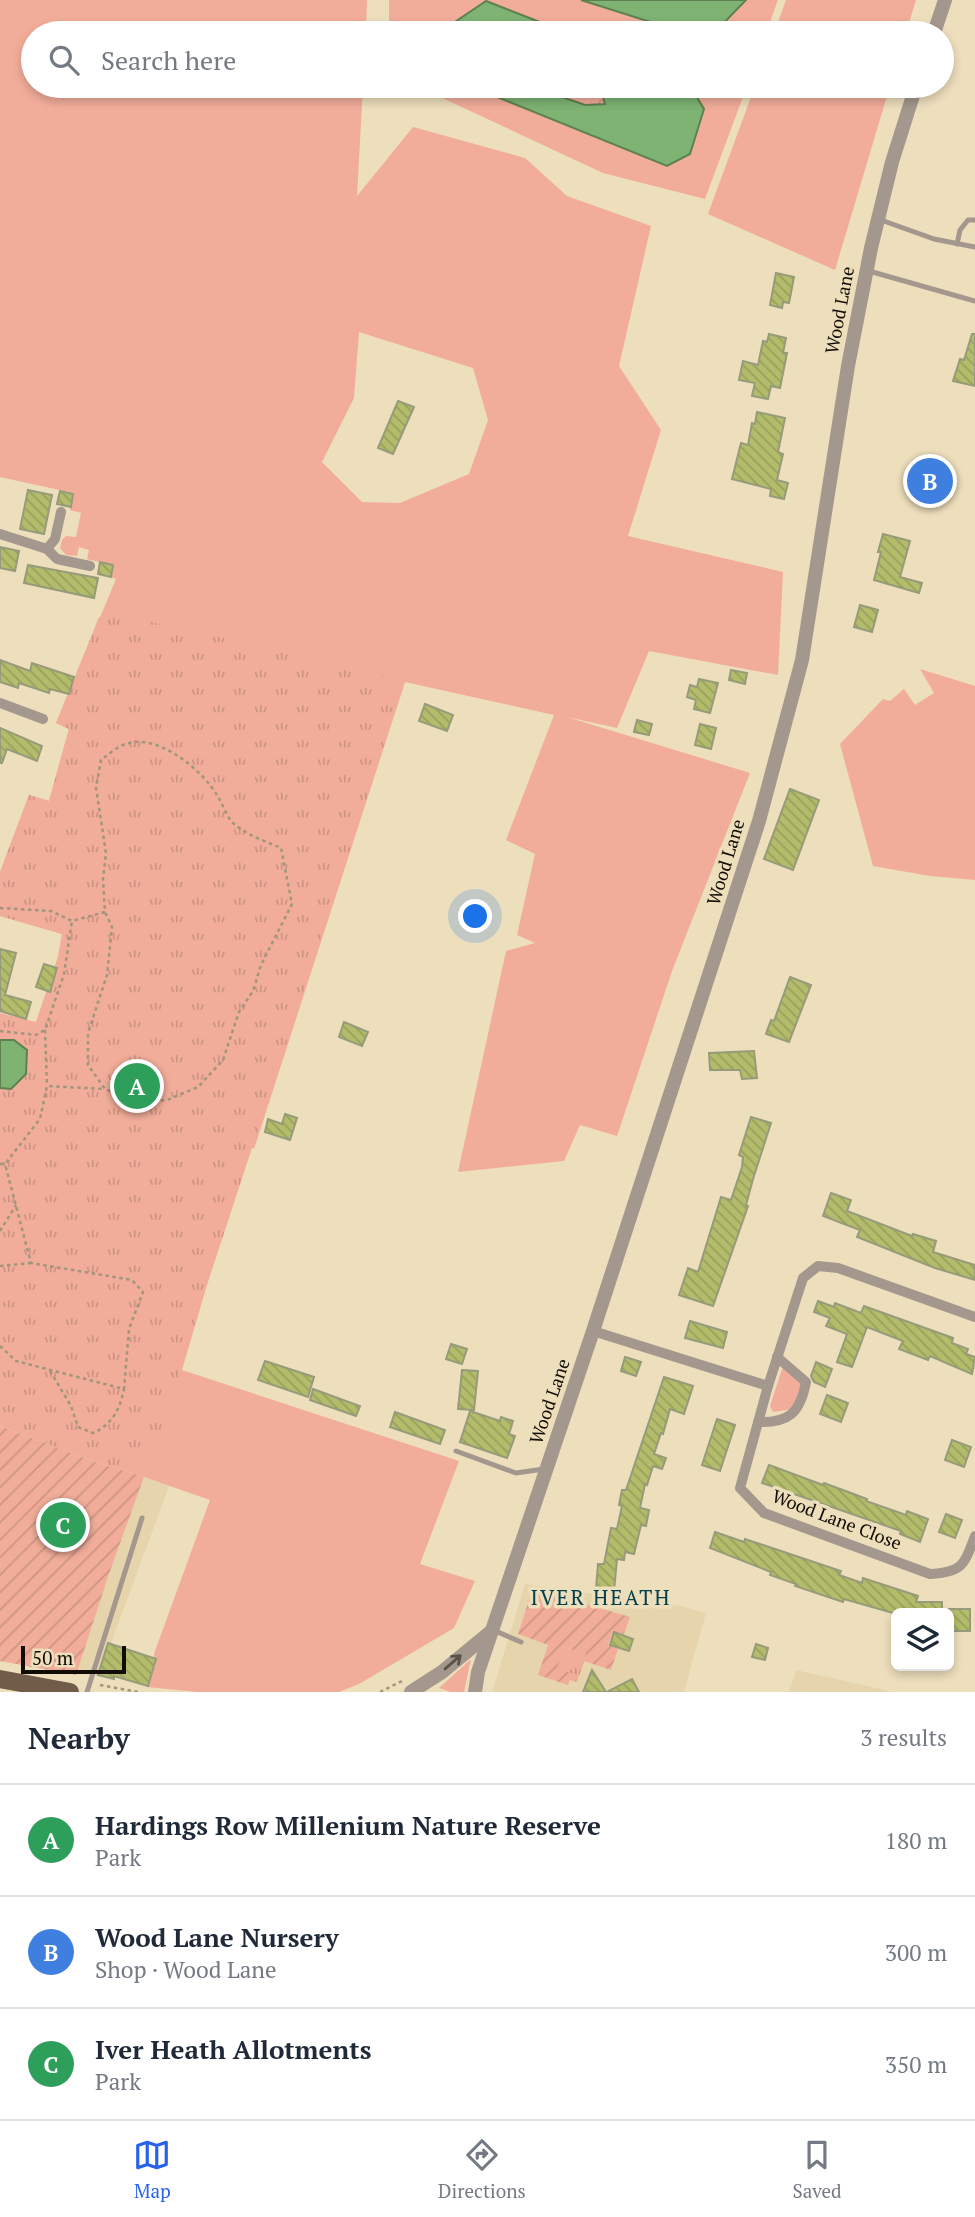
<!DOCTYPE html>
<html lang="en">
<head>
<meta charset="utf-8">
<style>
	:root { --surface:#fff; --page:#f2f2f3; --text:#1f2937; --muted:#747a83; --line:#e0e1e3; --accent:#2563eb }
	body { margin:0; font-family:"PT Serif",serif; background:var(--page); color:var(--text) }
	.controls { position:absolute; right:21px; bottom:21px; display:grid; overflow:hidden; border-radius:10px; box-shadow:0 4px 10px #0003 }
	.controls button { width:63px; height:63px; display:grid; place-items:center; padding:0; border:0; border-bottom:2px solid var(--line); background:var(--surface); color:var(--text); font:35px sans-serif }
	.scale { position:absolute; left:21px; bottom:18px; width:105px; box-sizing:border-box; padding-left:7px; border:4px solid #110c03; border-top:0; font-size:19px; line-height:24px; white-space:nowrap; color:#110c03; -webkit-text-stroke:5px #eddebc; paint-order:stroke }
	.you { position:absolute; left:476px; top:917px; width:24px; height:24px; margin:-18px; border:5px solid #fff; border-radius:50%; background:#1a73e8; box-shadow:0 0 0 10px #1a73e833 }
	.badge { display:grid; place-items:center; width:46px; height:46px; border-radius:50%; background:var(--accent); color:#fff; font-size:23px; font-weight:700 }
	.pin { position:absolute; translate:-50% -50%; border:4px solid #fff; box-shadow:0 2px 7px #0006 }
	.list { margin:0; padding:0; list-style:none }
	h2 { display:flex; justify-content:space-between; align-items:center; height:91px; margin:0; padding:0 28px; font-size:30px }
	h2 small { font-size:23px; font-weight:400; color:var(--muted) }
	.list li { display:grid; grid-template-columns:46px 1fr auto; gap:21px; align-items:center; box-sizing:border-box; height:112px; padding:0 28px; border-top:2px solid var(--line) }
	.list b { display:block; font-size:26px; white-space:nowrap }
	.list p { margin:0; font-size:23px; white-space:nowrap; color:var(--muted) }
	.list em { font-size:23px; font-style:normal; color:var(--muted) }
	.icon { flex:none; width:38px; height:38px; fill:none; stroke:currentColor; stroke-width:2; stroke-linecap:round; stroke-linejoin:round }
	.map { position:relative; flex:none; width:975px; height:1692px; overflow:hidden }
	.search { position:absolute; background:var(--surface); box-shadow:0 4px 10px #0003; left:21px; right:21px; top:21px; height:77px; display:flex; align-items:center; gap:18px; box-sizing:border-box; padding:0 24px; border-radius:38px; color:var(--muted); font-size:26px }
	.sheet { height:427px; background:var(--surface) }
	nav { display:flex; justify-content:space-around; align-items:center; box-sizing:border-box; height:98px; border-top:2px solid var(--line); background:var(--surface); font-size:19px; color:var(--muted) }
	nav a { display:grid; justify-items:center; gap:4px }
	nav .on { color:var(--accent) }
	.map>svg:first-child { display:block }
</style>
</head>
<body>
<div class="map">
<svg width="975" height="1692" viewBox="0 0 975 1692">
	<defs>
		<pattern id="forest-crowns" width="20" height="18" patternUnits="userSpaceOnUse" patternTransform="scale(1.75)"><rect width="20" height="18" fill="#f2ad9a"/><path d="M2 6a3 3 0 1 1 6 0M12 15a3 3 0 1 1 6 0" fill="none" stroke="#ce9483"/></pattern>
		<pattern id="park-tufts" width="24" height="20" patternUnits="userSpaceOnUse" patternTransform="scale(1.75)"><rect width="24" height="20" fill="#f2ad9a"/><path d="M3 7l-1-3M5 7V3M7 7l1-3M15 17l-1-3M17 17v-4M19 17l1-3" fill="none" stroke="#ce9483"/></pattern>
		<pattern id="garden-furrows" width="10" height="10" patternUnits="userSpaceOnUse" patternTransform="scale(1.75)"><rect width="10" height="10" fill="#f2ad9a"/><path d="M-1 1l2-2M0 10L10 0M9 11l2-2" fill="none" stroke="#ce9483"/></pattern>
		<pattern id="building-back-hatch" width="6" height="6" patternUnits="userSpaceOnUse" patternTransform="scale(1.75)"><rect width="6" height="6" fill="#b3bc6b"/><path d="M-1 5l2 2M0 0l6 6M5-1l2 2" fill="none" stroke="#99a05b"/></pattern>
	</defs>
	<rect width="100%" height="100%" fill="#eddebc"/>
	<g fill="#e6d5ac">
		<polygon points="144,1477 169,1486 110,1646 103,1676 77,1671 109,1574"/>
		<polygon points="525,1584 681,1606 706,1613 684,1692 492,1692"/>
		<polygon points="796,1670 885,1690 890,1692 789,1692"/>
	</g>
	<g fill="#f2ad9a" fill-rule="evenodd">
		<path d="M0,0H367L366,33H33V86H363L357,196L413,127L525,158L567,196L651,226L619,366L661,430L628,536L783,572L778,675L649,651L617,728L567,717L750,773L672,971L617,1136L580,1125L564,1161L458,1172L506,951L535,943L517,935L535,854L506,840L554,715L405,682L254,1149L36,1023L58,957L62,934L0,916V872L29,795L49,801L69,729L56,723L116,579L110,577L112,565L87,559L89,550L79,547L77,556L66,555L60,548L62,540L66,536L76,537L81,513L70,510L73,493L0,477ZM359,332L473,368L488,420L469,474L400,503L362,502L322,462L354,398Z"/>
		<polygon points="389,0 581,0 682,32 711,33 568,33 486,1 455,22 451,33 389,33"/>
		<polygon points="746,0 778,0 766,33 714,33"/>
		<polygon points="786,0 916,0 906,33 774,33"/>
		<polygon points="428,86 470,86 667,166 690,154 704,110 690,86 747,86 705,199 603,173 438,96"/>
		<polygon points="755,86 890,86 835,270 708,214"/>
		<polygon points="920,669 975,686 975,880 930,876 873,866 840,744 883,699 890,701 904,689 915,705 934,693"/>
		<polygon points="0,1222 182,1370 459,1461 420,1564 475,1581 454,1628 359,1684 339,1692 197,1692 147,1687 155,1651 210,1500 144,1477"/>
		<polygon points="788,1368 802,1381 793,1409 773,1412 770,1406 782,1369"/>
		<polygon points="471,1659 464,1692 451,1692 439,1688"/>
	</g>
	<polygon fill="url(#forest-crowns)" points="556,86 600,86 605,104 585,105 562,97"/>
	<g fill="url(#park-tufts)">
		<polygon points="99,617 133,618 243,642 405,682 207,1285 182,1370 144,1477 95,1462 0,1426 0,1013 36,1022 58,957 62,934 0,916 0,872 29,795 49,801 69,729 56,723"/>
		<polygon points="564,1647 587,1654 579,1676 556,1668"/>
	</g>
	<g fill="url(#garden-furrows)">
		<polygon points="0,1426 95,1462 144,1477 109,1574 76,1675 0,1661"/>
		<polygon points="533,1588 630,1617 624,1634 613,1632 608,1645 618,1649 611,1670 584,1661 586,1654 564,1647 557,1668 579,1676 576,1682 570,1680 568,1685 538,1675 548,1645 518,1634"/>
	</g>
	<g fill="#7eb373" stroke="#5d8151" stroke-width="2">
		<polygon points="581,0 746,0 714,33 711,33 682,32"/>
		<polygon points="486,1 568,33 451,33 455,22"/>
		<polygon points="470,86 556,86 562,97 585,105 605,104 600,86 690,86 704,109 690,154 667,166"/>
		<polygon points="0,1040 14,1040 27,1050 26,1074 11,1089 0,1088"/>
	</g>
	<g fill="url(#building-back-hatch)" stroke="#969b7a" stroke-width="2">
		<polygon points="776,273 794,277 789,303 783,302 782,308 770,305"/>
		<polygon points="769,334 786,338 783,353 787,353 780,388 771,386 768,399 752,396 755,383 739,380 743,361 758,365 763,341 767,342"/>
		<polygon points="972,334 975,334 975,386 953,381 960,359 964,360"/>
		<polygon points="398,401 414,407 393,454 378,448"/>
		<polygon points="757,412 785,418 778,452 783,454 777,480 788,483 784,499 770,496 771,489 732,479 741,443 748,445 752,423 755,424"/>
		<polygon points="28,490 52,495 44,534 20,529"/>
		<polygon points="60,491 73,494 71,507 57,504"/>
		<polygon points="883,534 910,541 900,577 922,583 919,593 874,580 881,552 878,552"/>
		<polygon points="0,547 19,551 15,571 0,568"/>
		<polygon points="100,562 113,565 111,577 98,574"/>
		<polygon points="28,565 98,578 94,598 24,583"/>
		<polygon points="860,605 878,610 872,632 854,627"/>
		<polygon points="0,660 30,671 32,663 74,677 69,694 50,689 49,693 19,683 18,688 0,682"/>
		<polygon points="731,670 747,673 745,684 729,680"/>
		<polygon points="699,679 718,683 710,713 694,709 696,700 687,697 690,685 697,687"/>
		<polygon points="425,704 453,715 447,731 419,721"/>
		<polygon points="637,720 652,724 649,735 634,732"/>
		<polygon points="700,724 716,728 711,749 695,745"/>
		<polygon points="0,728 42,746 37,761 7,749 2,763 0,763"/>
		<polygon points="790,789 819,800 793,870 764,859"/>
		<polygon points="0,949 16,953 5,995 31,1002 26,1019 0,1011"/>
		<polygon points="44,964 57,968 50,992 36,987"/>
		<polygon points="790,977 811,985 789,1042 766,1034 771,1020 774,1021"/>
		<polygon points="344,1022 368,1032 362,1046 339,1037"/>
		<polygon points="754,1051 757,1078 742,1079 740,1070 710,1070 709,1053"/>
		<polygon points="285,1114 297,1118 290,1140 265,1132 268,1119 282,1124"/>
		<polygon points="751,1117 771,1123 753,1179 746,1205 748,1206 713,1306 679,1295 688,1268 698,1272 721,1197 731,1200 742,1167 743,1157 739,1155"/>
		<polygon points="831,1193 851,1200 847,1211 912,1236 913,1234 936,1241 933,1252 975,1265 975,1280 935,1268 857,1237 860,1230 823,1216"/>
		<polygon points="818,1301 834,1307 835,1303 861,1313 864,1306 953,1338 952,1343 968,1349 966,1354 975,1357 972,1374 930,1356 928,1360 899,1349 903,1341 867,1327 852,1367 837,1362 847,1334 826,1326 830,1318 814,1312"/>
		<polygon points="690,1321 727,1332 723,1348 685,1338"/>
		<polygon points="451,1344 467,1349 462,1364 446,1359"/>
		<polygon points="625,1357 641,1362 636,1376 621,1371"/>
		<polygon points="265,1361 314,1377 308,1397 258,1380"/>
		<polygon points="816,1362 832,1369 825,1387 814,1382 811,1376"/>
		<polygon points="462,1370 478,1371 474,1410 458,1409"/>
		<polygon points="664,1377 693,1386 684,1414 670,1409 663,1434 661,1433 654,1454 666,1458 662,1469 653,1466 647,1485 645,1484 640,1508 649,1510 646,1526 641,1525 634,1554 625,1552 624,1560 617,1559 614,1591 596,1589 598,1564 604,1564 611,1528 617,1529 622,1506 619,1505 622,1490 626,1490"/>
		<polygon points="313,1389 360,1406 356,1416 310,1400"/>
		<polygon points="827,1395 848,1403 841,1422 820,1414"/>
		<polygon points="470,1411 500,1421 501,1417 513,1421 509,1434 515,1436 507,1458 460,1442"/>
		<polygon points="395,1412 445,1430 440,1444 390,1427"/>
		<polygon points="717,1419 735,1425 720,1471 702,1465"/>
		<polygon points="952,1440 971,1447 964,1467 945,1460"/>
		<polygon points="769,1465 823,1485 824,1483 851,1493 867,1499 866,1501 906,1515 907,1511 928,1519 920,1542 900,1534 901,1531 762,1483"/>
		<polygon points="946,1514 962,1520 955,1538 939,1532"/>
		<polygon points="715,1532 744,1542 745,1539 841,1571 839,1575 862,1583 863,1578 918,1596 916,1602 942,1602 942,1613 893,1613 844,1599 843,1602 795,1586 796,1584 770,1575 771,1572 710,1548"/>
		<rect x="949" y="1609" width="21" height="22"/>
		<polygon points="614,1632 633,1639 629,1651 610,1645"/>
		<polygon points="108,1643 156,1659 148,1686 114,1676 114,1679 98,1675"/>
		<polygon points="756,1644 768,1648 765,1660 752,1657"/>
		<polygon points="592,1670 606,1692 583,1692"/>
		<polygon points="632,1679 639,1692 607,1692"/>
	</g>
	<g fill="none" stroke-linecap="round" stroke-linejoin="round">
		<g stroke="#a1957c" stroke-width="2.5" stroke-dasharray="3.5 3.5" stroke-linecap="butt">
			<path d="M0,908L51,911L72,921L105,912L103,879L106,853L96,788L101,760C109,754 119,745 129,743C160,735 202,770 217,795C223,804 226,816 233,823C246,835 265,841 281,848L292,904L261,965L253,991L239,1012L223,1060L198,1087L167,1100L135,1102L105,1089L88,1065V1033L107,975L112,927L105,912"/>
			<polyline points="45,1030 47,1086"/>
			<polyline points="0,1031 36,1035 45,1030 64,974 72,921"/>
			<polyline points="0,1164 5,1164 40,1119 47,1086 105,1089"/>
			<polyline points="0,1231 16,1205"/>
			<polyline points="0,1266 31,1263"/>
			<polyline points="0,1346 16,1361 124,1389 129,1329 143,1292 132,1280 31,1263 5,1164"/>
			<path d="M50,1371L71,1406L78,1427L93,1433C112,1425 120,1409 124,1389"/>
			<polyline points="100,1685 138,1692"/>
			<polyline points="380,1692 402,1681"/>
		</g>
		<g stroke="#a4978d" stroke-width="5">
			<polyline points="881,220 934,239 975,247"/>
			<polyline points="957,244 960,230 968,220 975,220"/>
			<polyline points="869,271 975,301"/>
			<polyline points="456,1451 516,1473 544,1469"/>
			<polyline points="493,1630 521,1642"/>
			<polyline points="87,1692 142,1518"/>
		</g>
		<g stroke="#a4978d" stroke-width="10">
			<polyline points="0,534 47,549 57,559 90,566"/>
			<polyline points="47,549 55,539 61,512"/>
			<polyline points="0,703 43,719"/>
			<path d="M975,1317L838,1268L818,1266L803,1278L768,1386L740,1488L764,1513L930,1574C963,1572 964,1565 975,1536"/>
			<polyline points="593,1331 768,1386"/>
			<path d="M758,1422C789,1423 800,1413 806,1382L777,1357"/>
		</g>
		<g stroke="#a4978d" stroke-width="14">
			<polyline points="934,33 945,0"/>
			<polyline points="411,1692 442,1672 493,1630"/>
			<polyline points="475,1692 478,1672 593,1331 759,821 802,660 848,366 871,248 892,162 916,86"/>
		</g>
		<polyline stroke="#715b49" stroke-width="18" points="0,1679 70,1692"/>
	</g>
	<defs><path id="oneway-shaft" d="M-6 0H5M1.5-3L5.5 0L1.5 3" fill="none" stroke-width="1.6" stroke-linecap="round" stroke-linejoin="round" transform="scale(1.75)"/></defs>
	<use stroke="#5a5248" href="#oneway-shaft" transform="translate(453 1662) rotate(-41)"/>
	<g text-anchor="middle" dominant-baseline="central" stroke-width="7" stroke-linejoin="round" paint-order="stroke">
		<g font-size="18" fill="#110c03" stroke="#eddebc">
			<text transform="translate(839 310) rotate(-79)">Wood Lane</text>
			<text transform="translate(725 862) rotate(-73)">Wood Lane</text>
			<text transform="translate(549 1401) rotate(-71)">Wood Lane</text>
			<text transform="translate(837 1519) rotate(21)">Wood Lane Close</text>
		</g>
		<g font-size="21" letter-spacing="2" fill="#023f4c" stroke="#eddebc">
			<text x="601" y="1597">IVER HEATH</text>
		</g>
	</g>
</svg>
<div class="controls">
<button><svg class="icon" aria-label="layers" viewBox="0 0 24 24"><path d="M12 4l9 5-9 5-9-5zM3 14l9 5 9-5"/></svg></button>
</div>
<div class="scale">50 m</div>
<div class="you"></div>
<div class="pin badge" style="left:137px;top:1086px;background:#2e9e5b">A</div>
<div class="pin badge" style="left:930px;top:481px;background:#3f7fe0">B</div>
<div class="pin badge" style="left:63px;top:1525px;background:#2e9e5b">C</div>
<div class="search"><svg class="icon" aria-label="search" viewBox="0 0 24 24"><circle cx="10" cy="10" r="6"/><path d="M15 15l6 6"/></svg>Search here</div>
</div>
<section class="sheet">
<h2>Nearby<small>3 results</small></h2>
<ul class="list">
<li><span class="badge" style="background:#2e9e5b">A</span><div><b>Hardings Row Millenium Nature Reserve</b><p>Park</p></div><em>180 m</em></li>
<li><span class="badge" style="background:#3f7fe0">B</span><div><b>Wood Lane Nursery</b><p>Shop · Wood Lane</p></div><em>300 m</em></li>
<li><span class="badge" style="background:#2e9e5b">C</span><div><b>Iver Heath Allotments</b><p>Park</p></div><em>350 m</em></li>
</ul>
</section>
<nav>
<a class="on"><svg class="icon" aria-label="map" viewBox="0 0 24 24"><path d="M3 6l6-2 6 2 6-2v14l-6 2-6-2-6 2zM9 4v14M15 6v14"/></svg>Map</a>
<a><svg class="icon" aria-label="directions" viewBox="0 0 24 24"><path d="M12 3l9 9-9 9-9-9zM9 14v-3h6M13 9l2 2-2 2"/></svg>Directions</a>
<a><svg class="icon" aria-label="saved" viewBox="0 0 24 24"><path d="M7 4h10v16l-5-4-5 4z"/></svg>Saved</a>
</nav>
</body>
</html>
